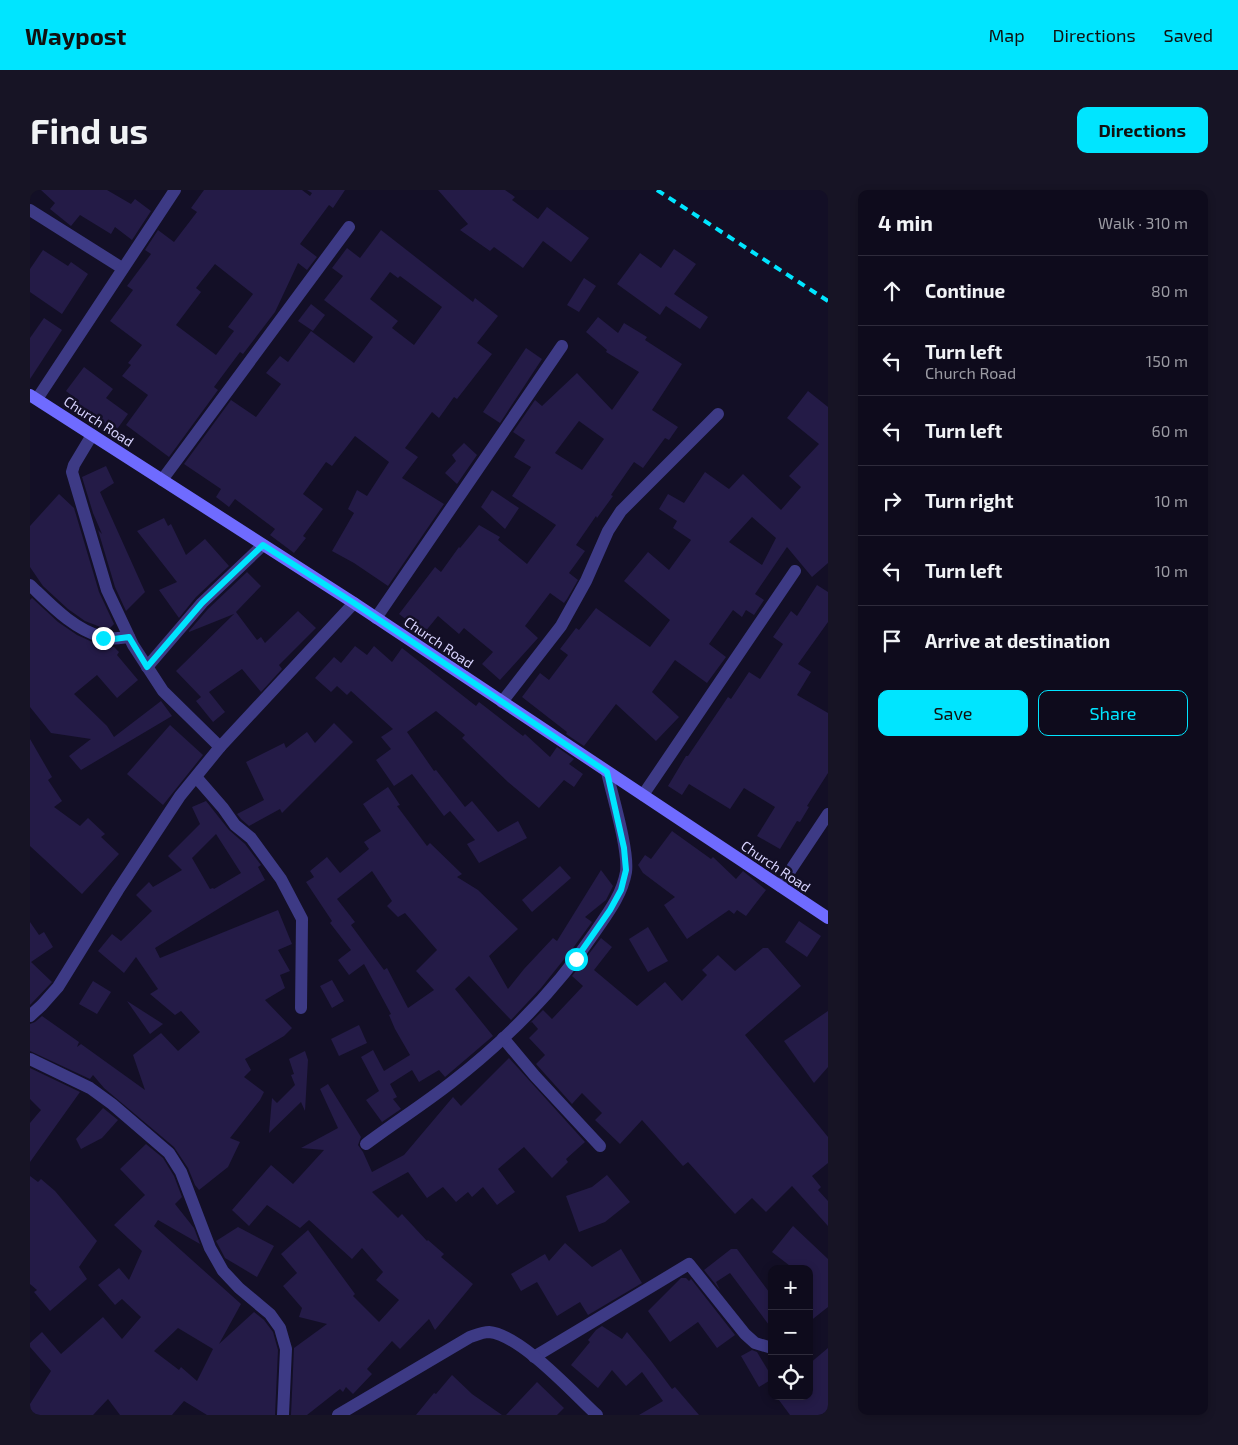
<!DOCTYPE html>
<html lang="en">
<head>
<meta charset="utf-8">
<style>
	:root { --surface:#0e0b1c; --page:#171425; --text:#f1f3f6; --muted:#9b9ba3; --line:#2e2b3b; --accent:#00e5ff }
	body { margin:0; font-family:"Exo 2",sans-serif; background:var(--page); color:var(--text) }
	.controls { position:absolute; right:15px; bottom:15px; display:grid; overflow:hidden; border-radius:10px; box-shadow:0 2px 8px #0003 }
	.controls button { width:45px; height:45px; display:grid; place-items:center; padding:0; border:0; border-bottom:1px solid var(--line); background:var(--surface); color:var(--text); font:25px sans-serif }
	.stop { position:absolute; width:15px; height:15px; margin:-11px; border:4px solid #00e5ff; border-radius:50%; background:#fff }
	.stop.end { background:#00e5ff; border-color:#fff; box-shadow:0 1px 5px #0008 }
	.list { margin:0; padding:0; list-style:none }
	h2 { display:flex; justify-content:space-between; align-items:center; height:65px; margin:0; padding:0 20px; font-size:21px }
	h2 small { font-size:16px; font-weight:400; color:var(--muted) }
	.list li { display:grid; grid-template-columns:32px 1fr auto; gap:15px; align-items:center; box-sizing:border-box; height:70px; padding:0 20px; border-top:1px solid var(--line) }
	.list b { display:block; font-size:19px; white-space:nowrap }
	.list p { margin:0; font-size:16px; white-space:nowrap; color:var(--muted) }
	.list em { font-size:16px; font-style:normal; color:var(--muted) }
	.actions { display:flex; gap:10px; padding:15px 20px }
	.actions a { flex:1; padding:11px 0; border:1px solid var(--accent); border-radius:10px; text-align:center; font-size:18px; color:var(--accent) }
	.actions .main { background:var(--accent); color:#111 }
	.icon { flex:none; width:28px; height:28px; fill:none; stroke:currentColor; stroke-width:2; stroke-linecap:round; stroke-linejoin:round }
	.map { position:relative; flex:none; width:798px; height:1225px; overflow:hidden; border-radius:10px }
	header { display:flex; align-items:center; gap:30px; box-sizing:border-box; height:70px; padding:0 25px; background:var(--accent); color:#111 }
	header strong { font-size:24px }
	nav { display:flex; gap:28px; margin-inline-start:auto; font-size:18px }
	.intro { display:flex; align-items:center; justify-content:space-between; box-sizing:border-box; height:120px; padding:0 30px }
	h1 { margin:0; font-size:35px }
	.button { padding:12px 22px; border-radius:10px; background:var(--accent); color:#111; font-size:18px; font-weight:700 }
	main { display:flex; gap:30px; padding:0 30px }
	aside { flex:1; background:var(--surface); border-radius:10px; box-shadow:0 2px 8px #0003 }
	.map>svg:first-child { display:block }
</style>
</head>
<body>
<header>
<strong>Waypost</strong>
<nav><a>Map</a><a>Directions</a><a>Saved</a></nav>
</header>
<div class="intro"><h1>Find us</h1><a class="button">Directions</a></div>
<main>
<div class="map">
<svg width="798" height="1225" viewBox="0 0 798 1225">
	<rect width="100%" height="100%" fill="#130f26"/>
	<g fill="#241b47" fill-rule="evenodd">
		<polygon points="11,0 77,0 101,14 105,9 121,21 102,50 85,37 81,44 50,25 41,36 20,19 25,13"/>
		<path d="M174,0H272L280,6L282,3L277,0H315L303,18L299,15L270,54L287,67L277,80L268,73L245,122L213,164L210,162L184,197L188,200L139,267L96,235L118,205L92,186L101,175L98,173L112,155L80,131L103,100L97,96L121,64L115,60L128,40L144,52L167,22L161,18ZM185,74L223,104L198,137L204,141L186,165L146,135L171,102L166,98Z"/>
		<polygon points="408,0 475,0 485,7 482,10 508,29 517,17 559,48 541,72 513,51 493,78 464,57 460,61 430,40 438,34"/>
		<path d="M351,40L443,112L445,108L468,126L447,153L462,164L427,209L424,207L409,228L402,222L375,258L388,267L372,288L414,314L358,396L324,373L302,361L324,323L318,319L327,300L337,306L359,272L325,246L302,276L296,272L273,304L293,319L273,346L276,348L264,363L240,345L245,339L205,309L199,317L186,307L191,299L154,274L201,210L226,227L251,194L236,183L250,166L258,172L281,141L324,173L343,147L294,110L313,86L302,78L317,58L330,68ZM360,82L368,88L370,86L412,117L384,155L362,138L368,131L340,109Z"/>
		<polygon points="644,59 666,74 644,104 678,127 670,139 636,116 630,125 587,94 610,63 631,78"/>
		<polygon points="13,60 38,76 41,72 58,84 32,124 0,102 0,79"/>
		<polygon points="554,88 566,96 549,122 537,115"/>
		<polygon points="281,114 295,125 283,141 268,131"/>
		<path d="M568,127L588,143L594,133L617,147L615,150L652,174L622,220L648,237L639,250L635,248L613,278L604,272L581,305L583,306L567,328L566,326L546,355L555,361L539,383L548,390L537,409L534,413L520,403L495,436L508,448L470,490L452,474L463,462L434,438L429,444L408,426L394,443L369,424L405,377L411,382L429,357L430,358L449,335L470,347L468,350L497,374L526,335L482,306L501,277L484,267L495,250L483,242L505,210L512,216L547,183L582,220L609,182L576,162L577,160L556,142ZM549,231L574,249L552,280L525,263Z"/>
		<polygon points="14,128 32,140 0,189 0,148"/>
		<polygon points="496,158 512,169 470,233 453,222"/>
		<polygon points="54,177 83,199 76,208 98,224 85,242 48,213 49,211 36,201"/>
		<path d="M778,201L798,217V373L782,387L757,357L725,404L734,410L724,425L716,420L712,427L703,420L679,454L696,467L677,493L645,470L622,502L649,527L626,551L586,514L554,556L536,544L537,542L492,507L510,483L519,490L538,465L530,459L546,438L549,440L566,418L620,457L640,430L594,391L618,362L639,380L661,350L643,338L647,331L629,319L638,304L654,313L675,282L699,299L713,284L751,320L771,297L759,286L789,254L757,228ZM722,327L746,348L732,375L699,352Z"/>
		<polygon points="434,253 447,265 427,294 415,283 426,271 422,265"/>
		<polygon points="76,276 84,293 70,302 115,402 96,421 85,397 68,340 72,344 63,323 52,287"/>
		<polygon points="462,300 489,318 475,339 451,317"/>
		<polygon points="29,304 44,318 69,402 84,434 78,440 55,431 38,419 13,396 0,377 0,336"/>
		<polygon points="134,328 138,336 141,334 156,365 175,349 199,376 166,407 149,428 129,400 147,392 107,341"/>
		<polygon points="217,382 231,396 206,422 227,450 231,447 235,453 268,421 286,438 249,475 252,479 231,502 212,479 179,502 195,522 183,532 166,511 171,507 146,481 204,424 159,442 159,441 178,419"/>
		<polygon points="787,395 798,402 798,432 768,474 781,482 767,505 798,523 798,583 777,616 779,617 770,632 767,631 750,659 727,646 745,617 714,598 700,619 659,594 652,605 638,596 656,566 658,566 698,507 701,509 719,482 730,489 753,454 743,447 761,421 767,426"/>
		<polygon points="2,408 28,432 47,445 69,455 84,457 89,462 87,465 108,490 87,508 67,485 44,504 77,536 84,547 131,511 142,526 51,580 39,566 61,549 21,543 0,517 0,410"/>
		<polygon points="325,456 337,465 344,456 362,472 372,458 446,516 449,512 493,546 495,544 520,567 527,557 544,569 539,574 553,584 544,597 534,590 509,618 478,592 432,548 435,545 406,521 377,542 404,581 406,580 435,617 442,611 468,642 488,631 497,648 449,673 437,654 445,650 420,621 414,626 382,584 364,596 346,570 361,559 351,547 363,539 321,501 317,505 307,496 301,502 285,488 304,467 311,473"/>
		<polygon points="304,533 323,552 252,623 250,619 219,636 211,629 207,624 234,610 216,572 254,553 256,558 277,542 285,553"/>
		<polygon points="140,535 173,565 133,615 97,584"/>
		<polygon points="0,549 22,587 18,590 32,611 24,617 50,636 58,628 75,644 71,647 89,664 52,704 0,656"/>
		<path d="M358,597L370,615L367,616L397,656L400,653L432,684L427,687L448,700L488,739L459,766L478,799L494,779L523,748L527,751L571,680L583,696L576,710L555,727L562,732L543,758L511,798L481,830L439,786L425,799L463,846L415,887L409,880L389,892L382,880L360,894L367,907L363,909L371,919L352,932L336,910L349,901L331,867L343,860L354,881L380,865L365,839L359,825L361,824L334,774L319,785L308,770L321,760L300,733L302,731L276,692L284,687L280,681L297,667L310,683L339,659L334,652L351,641L333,614ZM342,681L362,711L357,716L368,727L375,723L407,760L386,781L404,800L378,818L357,778L354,780L321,735L325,732L307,709Z"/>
		<path d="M176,611L199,640L215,654L231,675L228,677L235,690L125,758L130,768L248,720L262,754L248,760L260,781L250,785L255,798L235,810L262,838L254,846L215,869L221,880L214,887L234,902L230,910L200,948L210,952L198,977L169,1000L165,995L158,978L144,957L74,898L63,885L60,889L0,861V834L5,832L12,826L49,852L47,857L51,854L115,900L103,865L131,843L148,861L170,842L151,821L145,825L120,804L128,799L106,767L94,783L68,761L82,744L91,751L122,721L106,705L119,692L123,697L152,680L138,666L170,634L162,617ZM186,644L211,683L184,699L183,698L180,699L162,668Z"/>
		<polygon points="642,641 681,669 683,667 706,689 713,681 736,700 716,726 707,720 704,724 699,720 657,749 634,715 645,707 613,683 608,675 615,665 621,669"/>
		<polygon points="530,676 541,688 502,722 492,710"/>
		<polygon points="769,731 791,746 777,767 755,752"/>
		<polygon points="0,732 9,745 14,742 23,757 1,772 22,792 0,815"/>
		<polygon points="618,737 638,771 618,782 599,749"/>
		<polygon points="571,748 582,757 564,780 607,816 635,792 652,811 677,785 672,780 688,765 705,781 733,758 738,758 771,796 715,845 798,947 798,973 782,986 791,997 788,1000 798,1011 798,1036 762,996 736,1022 722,1008 705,1024 658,972 653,976 612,930 590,954 565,930 572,923 552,903 542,914 506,874 515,865 499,848 508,839 502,832 500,833 513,820 522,829 553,796 542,786"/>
		<polygon points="302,790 314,811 302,818 290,796"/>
		<polygon points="63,791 81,802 67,824 49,814"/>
		<polygon points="97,811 133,834 120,844"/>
		<polygon points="798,821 798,877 784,893 754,851"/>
		<polygon points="329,835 337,853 309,866 301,849"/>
		<polygon points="275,861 278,870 275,921 271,912 239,943 242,908 247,913 265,895 261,885 264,884 259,869"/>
		<polygon points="479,868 555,952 536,969 538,972 522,988 494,957 468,979 485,1002 467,1015 453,997 442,1007 438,1002 426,1012 413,997 397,1008 378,982 342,1002 368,1028 372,1024 397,1051 398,1050 414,1064 411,1067 443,1094 405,1140 399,1129 370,1159 362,1151 337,1179 342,1184 323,1204 316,1197 313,1202 310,1199 277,1225 261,1225 264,1158 297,1134 269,1127 272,1118 253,1096 267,1083 251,1064 278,1040 325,1104 323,1106 349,1132 369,1110 346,1090 353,1082 332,1058 322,1069 279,1030 270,1038 237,1015 219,1036 202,1020 241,975 263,994 294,960 271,958 308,938 290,899 298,894 331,947 328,955 333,962 342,982 374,965 423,907 431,916"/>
		<polygon points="0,878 50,902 0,972 0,933 11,920 0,909"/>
		<polygon points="73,918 88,930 72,948 51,959 46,949"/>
		<path d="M116,954L133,968L144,986L152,1007L145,1014L164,1038L170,1054L128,1030L124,1036L211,1114L189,1154L224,1122L234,1130L243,1142L248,1160L245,1225H177L154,1211L142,1225H90L78,1209L63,1225H0V1214L21,1181L0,1157V1153L12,1142L31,1164L73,1127L92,1149L111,1127L92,1109L85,1115L68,1095L89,1078L99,1090L112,1061L84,1035L115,1005L90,979ZM148,1138L183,1159L167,1191L151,1177L149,1180L124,1161Z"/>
		<polygon points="577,985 600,1012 575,1032 549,1042 536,1006 562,997"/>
		<polygon points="0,986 8,992 11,989 25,1001 67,1051 49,1077 57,1089 20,1121 4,1102 7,1100 0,1094"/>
		<polygon points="763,1036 798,1069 798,1117 779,1132 779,1079 764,1079 742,1062"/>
		<polygon points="208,1037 244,1056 227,1087 195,1068 186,1051"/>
		<polygon points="535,1053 562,1077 591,1059 612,1093 558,1125 550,1112 527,1126 507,1092 491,1101 481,1084 515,1064 519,1071"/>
		<polygon points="701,1059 707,1059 742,1106 742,1139 700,1083 686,1092 690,1100 674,1080"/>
		<polygon points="651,1088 656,1088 659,1091 661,1089 705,1145 687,1158 668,1132 640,1152 618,1121"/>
		<polygon points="572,1136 592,1149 597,1142 621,1171 642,1199 645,1197 669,1225 609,1225 633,1211 612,1182 596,1196 582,1180 568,1198 541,1175 560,1152 558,1150 566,1140"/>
		<polygon points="798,1158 798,1225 760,1225 746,1206 779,1206 779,1174"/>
		<polygon points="722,1160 727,1162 742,1187 742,1189 729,1197 711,1166"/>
		<polygon points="422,1185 442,1204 472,1225 386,1225 404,1203 406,1204"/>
		<polygon points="507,1192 534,1218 527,1225 476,1225"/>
	</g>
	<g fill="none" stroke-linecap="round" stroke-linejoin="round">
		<g stroke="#3d3a85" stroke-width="12">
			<polyline points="0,20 92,78"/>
			<polyline points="7,209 145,0"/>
			<polyline points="62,245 44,275 42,282 77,400 103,455 133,501 190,557"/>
			<polyline points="132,290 319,37"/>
			<path d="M0,395C21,415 43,439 72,447C81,450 90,448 99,447"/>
			<polyline points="346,428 532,156"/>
			<polyline points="117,477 172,413 233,355"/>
			<polyline points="472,512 531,436 556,391 578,341 591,321 688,224"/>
			<polyline points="166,587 193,618 205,635 221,648 251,689 272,729 271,818"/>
			<polyline points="613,605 765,381"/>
			<polyline points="750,696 798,624"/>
			<polyline points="0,826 12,815 28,797 88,700 150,606 190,557 324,413"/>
			<polyline points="473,848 505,886 570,956"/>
			<polyline points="0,869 60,898 82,914 139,963 151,982 180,1058 193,1081 209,1098 240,1124 250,1138 256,1159 253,1225"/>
			<path d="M336,954C364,933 394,914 422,892C477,849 526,800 565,742C578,723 592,705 596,682C599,660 582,605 577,582"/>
			<polyline points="504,1167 659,1074 715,1144 725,1153 742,1158"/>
			<path d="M308,1225L440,1147C446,1145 453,1142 459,1142C491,1145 543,1203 567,1225"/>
		</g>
		<polyline stroke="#6f6bff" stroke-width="12" points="0,205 324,413 798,728"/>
		<polyline stroke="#00e5ff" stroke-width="4" stroke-dasharray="8 6" stroke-linecap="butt" points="627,0 798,111"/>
	</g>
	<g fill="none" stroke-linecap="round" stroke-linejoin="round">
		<polyline stroke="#00e5ff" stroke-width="6" points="73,448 84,449 99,447 117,477 172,413 233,355 324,413 577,582 594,658 596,680 591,700 580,720 546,769"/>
	</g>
	<g text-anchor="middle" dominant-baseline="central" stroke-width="5" stroke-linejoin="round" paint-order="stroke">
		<g font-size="14" fill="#d9d4ff" stroke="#130f26">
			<text transform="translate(69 231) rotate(33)">Church Road</text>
			<text transform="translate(409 452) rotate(34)">Church Road</text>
			<text transform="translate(746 676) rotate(34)">Church Road</text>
		</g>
	</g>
</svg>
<div class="controls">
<button>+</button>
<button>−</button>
<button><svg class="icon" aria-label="locate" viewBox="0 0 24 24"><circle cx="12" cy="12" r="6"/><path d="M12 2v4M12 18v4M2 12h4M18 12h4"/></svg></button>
</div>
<div class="stop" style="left:546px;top:769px"></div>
<div class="stop end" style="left:73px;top:448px"></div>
</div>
<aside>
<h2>4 min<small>Walk · 310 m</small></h2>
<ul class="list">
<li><svg class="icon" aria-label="ahead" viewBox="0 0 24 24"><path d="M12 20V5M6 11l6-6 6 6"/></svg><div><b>Continue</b></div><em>80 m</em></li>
<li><svg class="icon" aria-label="left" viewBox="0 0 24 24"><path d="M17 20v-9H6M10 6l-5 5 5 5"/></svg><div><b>Turn left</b><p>Church Road</p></div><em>150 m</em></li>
<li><svg class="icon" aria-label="left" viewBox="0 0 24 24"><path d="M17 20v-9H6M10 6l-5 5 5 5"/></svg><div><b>Turn left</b></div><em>60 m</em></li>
<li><svg class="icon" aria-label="right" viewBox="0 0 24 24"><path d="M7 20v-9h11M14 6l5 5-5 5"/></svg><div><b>Turn right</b></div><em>10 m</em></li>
<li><svg class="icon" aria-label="left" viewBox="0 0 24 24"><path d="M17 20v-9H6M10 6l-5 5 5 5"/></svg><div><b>Turn left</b></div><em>10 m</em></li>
<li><svg class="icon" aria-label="arrive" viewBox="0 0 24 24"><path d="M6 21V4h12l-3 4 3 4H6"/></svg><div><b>Arrive at destination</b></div></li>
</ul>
<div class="actions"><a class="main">Save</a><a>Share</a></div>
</aside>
</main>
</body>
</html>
